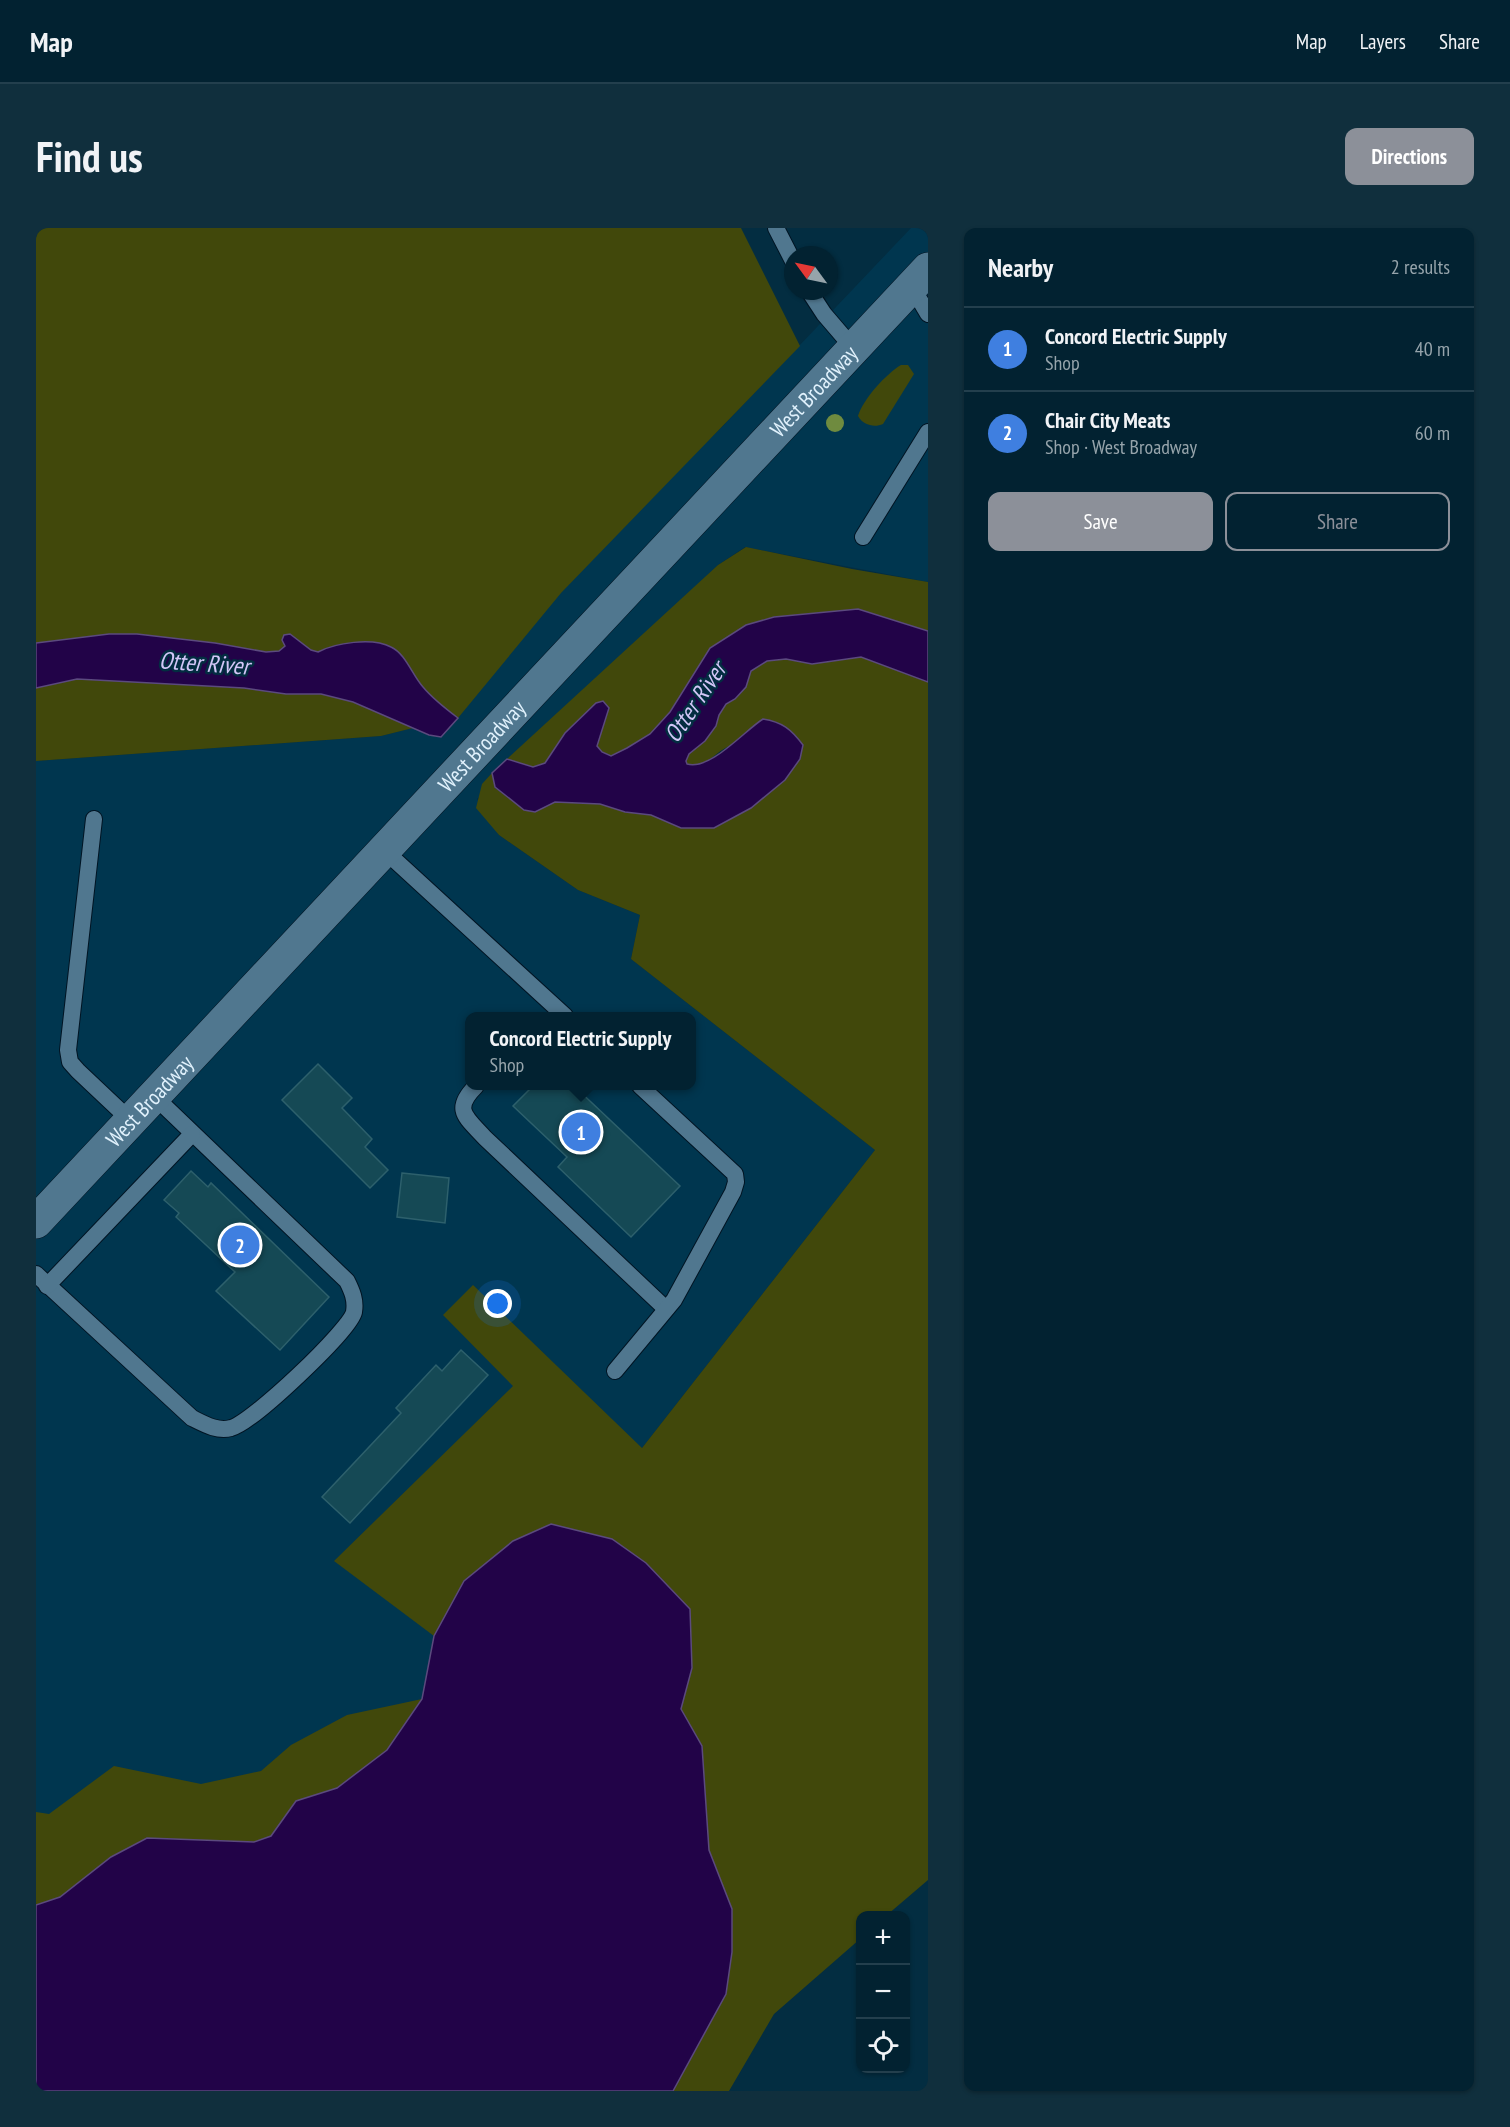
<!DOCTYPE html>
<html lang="en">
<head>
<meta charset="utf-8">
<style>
	:root { --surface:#022231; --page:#102f3d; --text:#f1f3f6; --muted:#96a4ab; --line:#233f4d; --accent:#8c9099 }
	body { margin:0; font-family:"PT Sans Narrow",sans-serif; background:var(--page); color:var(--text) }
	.controls { position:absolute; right:18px; bottom:18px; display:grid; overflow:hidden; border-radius:12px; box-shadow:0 2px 4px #0004 }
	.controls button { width:54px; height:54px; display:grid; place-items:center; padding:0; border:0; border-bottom:2px solid var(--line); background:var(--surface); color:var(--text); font:30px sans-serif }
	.compass { position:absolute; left:748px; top:18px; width:54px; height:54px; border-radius:50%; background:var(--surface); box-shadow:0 2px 4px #0004; rotate:303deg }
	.you { position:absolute; left:462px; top:1076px; width:21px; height:21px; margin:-15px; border:4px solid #fff; border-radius:50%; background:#1a73e8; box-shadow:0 0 0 9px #1a73e833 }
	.badge { display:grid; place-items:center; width:39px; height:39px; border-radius:50%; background:var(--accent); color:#fff; font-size:20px; font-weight:700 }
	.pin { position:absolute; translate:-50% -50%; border:3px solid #fff; box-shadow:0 2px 6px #0006 }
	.popup { position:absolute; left:429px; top:784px; width:231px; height:78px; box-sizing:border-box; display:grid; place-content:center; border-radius:12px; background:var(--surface); filter:drop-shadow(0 2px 4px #0005); font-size:20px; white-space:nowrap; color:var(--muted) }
	.popup b { font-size:22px; color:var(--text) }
	.popup::after { content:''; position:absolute; left:50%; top:100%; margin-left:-12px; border:12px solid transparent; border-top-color:var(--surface) }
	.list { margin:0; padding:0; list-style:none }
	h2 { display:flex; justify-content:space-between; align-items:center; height:78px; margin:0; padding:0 24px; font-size:26px }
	h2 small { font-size:20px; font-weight:400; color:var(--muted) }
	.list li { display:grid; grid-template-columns:39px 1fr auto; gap:18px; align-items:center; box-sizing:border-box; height:84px; padding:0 24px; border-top:2px solid var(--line) }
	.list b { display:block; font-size:22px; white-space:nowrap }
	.list p { margin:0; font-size:20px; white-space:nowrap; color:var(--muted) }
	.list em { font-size:20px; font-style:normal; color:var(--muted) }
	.actions { display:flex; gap:12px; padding:18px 24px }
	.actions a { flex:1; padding:14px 0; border:2px solid var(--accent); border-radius:12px; text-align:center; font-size:21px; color:var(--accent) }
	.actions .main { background:var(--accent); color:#fff }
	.icon { flex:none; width:33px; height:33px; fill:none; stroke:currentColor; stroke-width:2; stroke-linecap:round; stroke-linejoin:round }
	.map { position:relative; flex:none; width:892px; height:1863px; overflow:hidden; border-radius:12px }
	header { display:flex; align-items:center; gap:36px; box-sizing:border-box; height:84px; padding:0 30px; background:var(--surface); border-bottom:2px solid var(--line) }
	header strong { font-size:28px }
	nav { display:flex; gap:33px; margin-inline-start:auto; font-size:21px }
	.intro { display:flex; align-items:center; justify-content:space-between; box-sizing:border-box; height:144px; padding:0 36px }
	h1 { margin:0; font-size:42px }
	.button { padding:15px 27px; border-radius:12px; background:var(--accent); color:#fff; font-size:21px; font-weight:700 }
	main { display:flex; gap:36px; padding:0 36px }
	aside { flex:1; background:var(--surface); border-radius:12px; box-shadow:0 2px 4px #0004 }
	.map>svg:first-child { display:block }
</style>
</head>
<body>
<header>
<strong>Map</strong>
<nav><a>Map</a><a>Layers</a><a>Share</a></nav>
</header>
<div class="intro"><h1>Find us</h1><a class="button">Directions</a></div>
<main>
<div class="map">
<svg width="892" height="1863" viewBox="0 0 892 1863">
	<rect width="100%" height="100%" fill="#032d41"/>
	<path fill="#00364f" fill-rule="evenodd" d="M875,0H892V354L709,319L682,337L441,571L463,607L542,662L604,687L595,731L839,922L606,1220L399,1408L386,1471L218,1614L111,1610L75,1629L24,1669L0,1677V533L345,508L377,500L687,198ZM434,788H656V858H434Z"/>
	<g fill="#41480b">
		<polygon points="0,0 705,0 764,118 525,365 422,490 408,479 310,446 0,432"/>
		<path d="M865,137H872L878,146L847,196C838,200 827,197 822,188C827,171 850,146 865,137Z"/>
		<polygon points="710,319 816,341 892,354 892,403 822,381 738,389 710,397 674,420 634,484 614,506 591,520 574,528 566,524 561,518 573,480 560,475 529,505 509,535 497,539 471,531 682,337"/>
		<path d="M825,429L892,454V1652L851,1687L824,1688V1711L738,1786L693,1863H637L690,1766L696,1681L673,1622L666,1518L645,1481L656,1440L429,1353L398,1408L298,1333L477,1158L407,1087L437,1057L606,1220L839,922L595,731L604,687L542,662L463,607L440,580L446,556L456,545L459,560L489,582L499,584L519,574L564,576L589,584L615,587L645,600H678L715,580L749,552L764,531L767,517C746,517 716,514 697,517C681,520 671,542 651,536L650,533L653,526L669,512L680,498L683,487L690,476L699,471L710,459L715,443L731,433L750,431L776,436Z"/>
		<polygon points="41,451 208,460 250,466 285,466 317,474 377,500 345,508 0,533 0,460"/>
		<polygon points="386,1471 351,1522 301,1560 260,1573 235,1608 218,1614 111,1610 75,1629 24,1669 0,1677 0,1584 13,1586 78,1538 165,1556 225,1543 255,1517 311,1487"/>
	</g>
	<g fill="#220348" stroke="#5b4a7e" stroke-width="1.5">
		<path d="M822,381L892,403V454L825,429L776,436L750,431L731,433L715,443L710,459L699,471L690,476L683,487L680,498L669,513L653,526L650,533L651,536C674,543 708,503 727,491C746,494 755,501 767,517L764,531L749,552L715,580L678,600H645L615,587L589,584L564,576L519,574L499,584L488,582L459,559L456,545L471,531L497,539L509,535L529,505L560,475L567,473L573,480L561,518L566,524L575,528L591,520L614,506L634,484L674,420L710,397L738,389Z"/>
		<path d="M73,406H101L179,415L230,424L243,423L249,418L246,412L248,407L254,406L275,422L282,424C299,415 336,409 355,419C370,426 376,447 387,459C397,471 410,481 422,490L405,509L393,507L317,474L285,466H250L208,460L41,451L0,460V415Z"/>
		<polygon points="515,1296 576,1311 610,1335 654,1381 656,1440 645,1481 666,1518 673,1622 696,1681 696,1724 690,1766 637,1863 0,1863 0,1677 24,1669 75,1629 111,1610 218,1614 235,1608 260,1573 301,1560 351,1522 386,1471 398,1408 428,1353 477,1313"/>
	</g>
	<g fill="#154955" stroke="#2d606c" stroke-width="1.5">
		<polygon points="282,836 316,870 306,880 336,911 329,919 352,942 334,960 246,872"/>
		<polygon points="497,858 538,858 644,958 595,1009 522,939 531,929 477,878"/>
		<polygon points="155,943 172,959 175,955 293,1069 244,1122 180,1063 199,1044 140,989 143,985 128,972"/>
		<polygon points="366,945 413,950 409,995 361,989"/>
		<polygon points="425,1122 452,1147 314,1295 286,1269 365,1185 360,1180 400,1137 406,1143"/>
	</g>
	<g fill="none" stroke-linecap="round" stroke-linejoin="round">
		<g stroke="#001423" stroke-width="18">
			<g id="service">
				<polyline points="740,0 757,33"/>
				<polyline points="876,59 892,86"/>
				<polyline points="773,63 788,86 818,121"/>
				<polyline points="827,309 892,204"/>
				<polyline points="58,591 32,822 34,834 42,843 95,893"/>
				<polyline points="349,623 529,788"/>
				<path d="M440,858C416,882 430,889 449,910L630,1081"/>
				<path d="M0,1046L156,1190C168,1196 182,1204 195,1200C216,1195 314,1102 318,1084C320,1072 316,1063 311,1053L118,868"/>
				<polyline points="11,1058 156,906"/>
				<polyline points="579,1143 638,1072 697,964 700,954 699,946 604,858"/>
			</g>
		</g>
		<g stroke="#001423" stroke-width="34">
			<g id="secondary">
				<path id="s1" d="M0,994L892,41"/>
			</g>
		</g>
		<use href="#service" stroke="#50778f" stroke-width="16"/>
		<use href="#secondary" stroke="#50778f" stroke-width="33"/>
	</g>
	<circle fill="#6f8b3f" cx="799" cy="195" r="9"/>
	<g text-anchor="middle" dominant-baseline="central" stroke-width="5" stroke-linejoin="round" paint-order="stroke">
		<g font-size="22" fill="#e0f1fc" stroke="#032d41">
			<text stroke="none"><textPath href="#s1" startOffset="1138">West Broadway</textPath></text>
			<text stroke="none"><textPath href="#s1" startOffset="652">West Broadway</textPath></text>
			<text stroke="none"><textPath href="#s1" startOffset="166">West Broadway</textPath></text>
		</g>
		<g font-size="24" font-style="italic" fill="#d2c6f7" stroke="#032d41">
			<text transform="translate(168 435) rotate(4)">Otter River</text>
			<text transform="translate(659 474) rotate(-56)">Otter River</text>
		</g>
	</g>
</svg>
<div class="controls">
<button>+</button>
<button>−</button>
<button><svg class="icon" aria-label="locate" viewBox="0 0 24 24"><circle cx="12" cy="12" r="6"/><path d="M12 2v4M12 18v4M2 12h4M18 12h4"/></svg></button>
</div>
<svg class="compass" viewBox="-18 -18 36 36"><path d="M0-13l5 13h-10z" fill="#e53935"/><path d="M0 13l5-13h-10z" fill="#96a4ab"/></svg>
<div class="you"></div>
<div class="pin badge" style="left:545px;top:904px;background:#3f7fe0">1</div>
<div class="popup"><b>Concord Electric Supply</b>Shop</div>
<div class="pin badge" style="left:204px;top:1017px;background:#3f7fe0">2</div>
</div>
<aside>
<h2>Nearby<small>2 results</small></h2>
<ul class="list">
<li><span class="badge" style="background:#3f7fe0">1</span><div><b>Concord Electric Supply</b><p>Shop</p></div><em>40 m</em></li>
<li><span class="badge" style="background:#3f7fe0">2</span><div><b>Chair City Meats</b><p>Shop · West Broadway</p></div><em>60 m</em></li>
</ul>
<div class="actions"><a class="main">Save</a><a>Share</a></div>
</aside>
</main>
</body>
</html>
